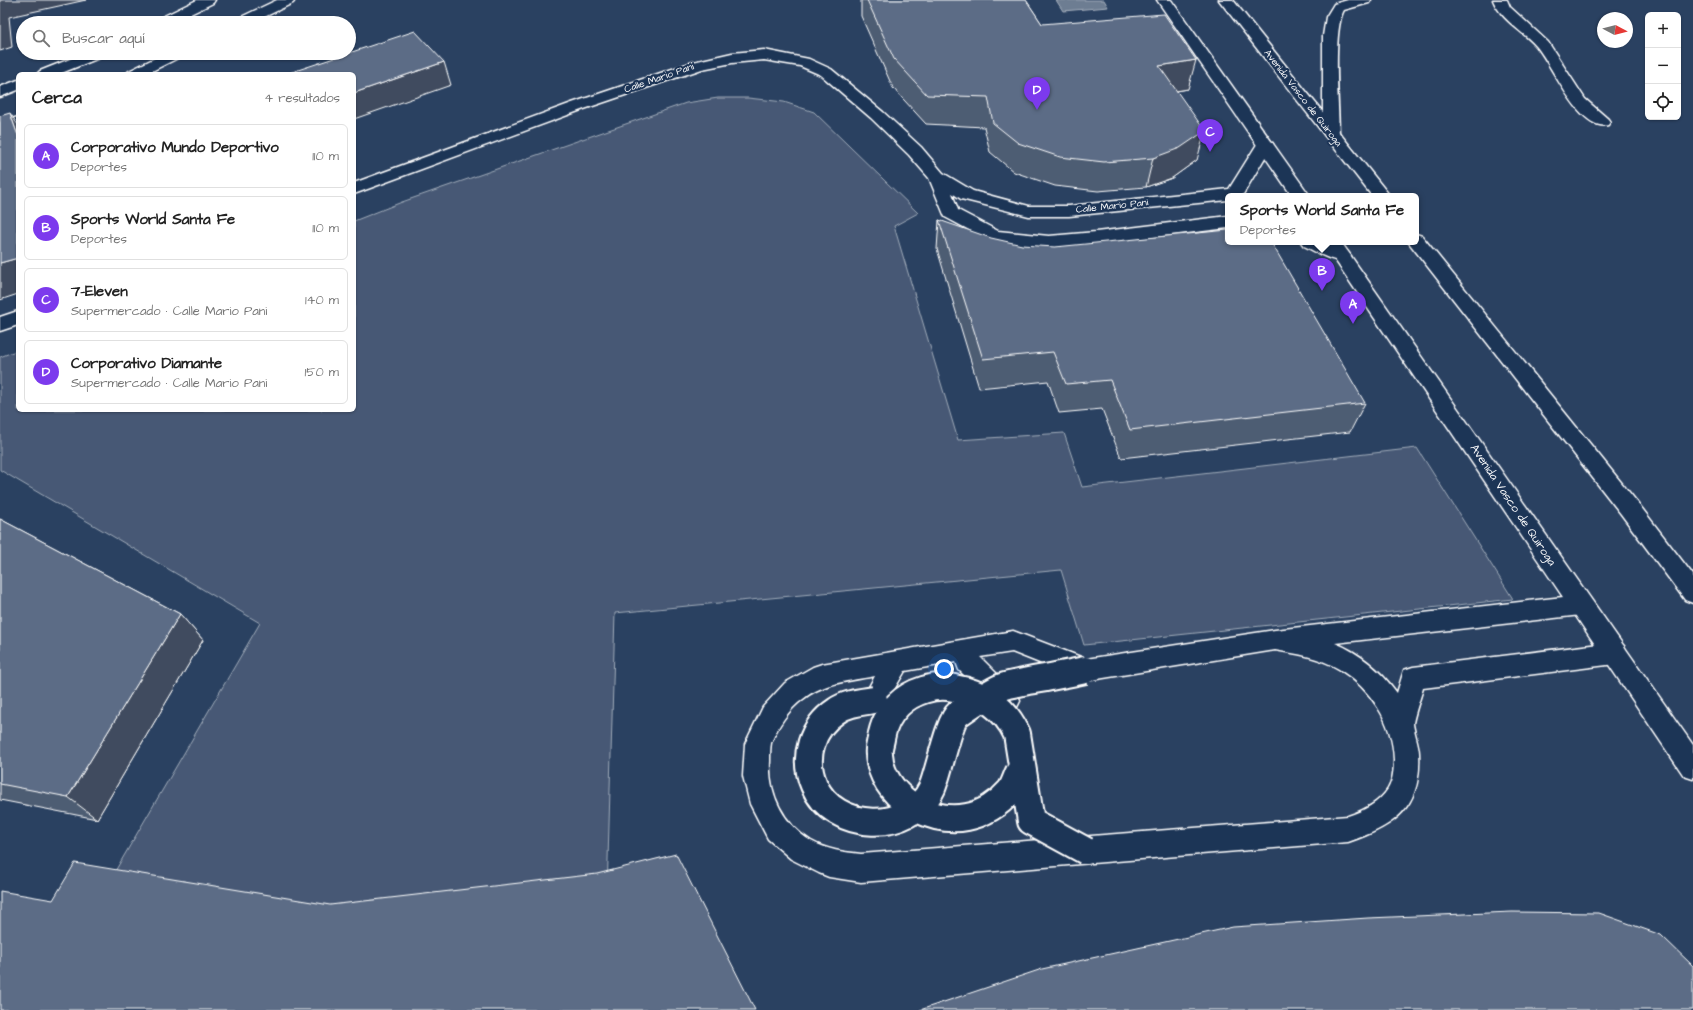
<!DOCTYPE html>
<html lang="es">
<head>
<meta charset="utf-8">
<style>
	:root { --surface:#fff; --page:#f2f2f2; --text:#222; --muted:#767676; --line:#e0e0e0; --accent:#7c3aed }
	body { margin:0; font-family:"Architects Daughter",sans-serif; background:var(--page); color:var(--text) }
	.controls { position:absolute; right:12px; top:12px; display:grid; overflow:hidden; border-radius:6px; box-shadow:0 1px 3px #0004 }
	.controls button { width:36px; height:36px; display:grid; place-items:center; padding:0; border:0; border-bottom:1px solid var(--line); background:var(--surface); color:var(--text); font:20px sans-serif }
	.compass { position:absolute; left:1597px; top:12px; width:36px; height:36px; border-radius:50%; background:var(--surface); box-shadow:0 1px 3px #0004; rotate:97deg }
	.you { position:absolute; left:944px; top:669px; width:14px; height:14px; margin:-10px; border:3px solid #fff; border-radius:50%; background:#1a73e8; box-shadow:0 0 0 6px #1a73e833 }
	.badge { display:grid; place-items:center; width:26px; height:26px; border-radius:50%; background:var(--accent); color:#fff; font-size:13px; font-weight:700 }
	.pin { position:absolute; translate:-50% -33px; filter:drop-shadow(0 1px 2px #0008) }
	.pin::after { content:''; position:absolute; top:21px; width:14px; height:12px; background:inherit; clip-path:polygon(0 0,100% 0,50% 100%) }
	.popup { position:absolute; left:1225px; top:193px; width:194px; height:52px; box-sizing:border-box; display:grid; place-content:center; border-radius:6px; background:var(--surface); filter:drop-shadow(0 1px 3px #0005); font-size:13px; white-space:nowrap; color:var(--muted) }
	.popup b { font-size:15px; color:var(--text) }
	.popup::after { content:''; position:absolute; left:50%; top:100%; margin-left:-8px; border:8px solid transparent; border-top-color:var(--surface) }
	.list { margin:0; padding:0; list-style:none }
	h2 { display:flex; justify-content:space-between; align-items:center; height:52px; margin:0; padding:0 16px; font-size:17px }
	h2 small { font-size:13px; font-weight:400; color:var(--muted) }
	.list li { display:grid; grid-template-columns:26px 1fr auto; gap:12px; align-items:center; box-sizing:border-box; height:64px; margin:0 8px 8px; padding:0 8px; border:1px solid var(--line); border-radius:6px }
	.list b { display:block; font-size:15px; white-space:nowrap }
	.list p { margin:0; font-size:13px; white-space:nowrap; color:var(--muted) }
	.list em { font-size:13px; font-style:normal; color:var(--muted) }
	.icon { flex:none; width:22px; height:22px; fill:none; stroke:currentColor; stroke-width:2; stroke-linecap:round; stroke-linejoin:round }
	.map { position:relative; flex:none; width:1693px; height:1010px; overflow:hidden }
	.search { position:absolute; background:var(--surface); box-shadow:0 1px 3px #0004; left:16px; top:16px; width:340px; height:44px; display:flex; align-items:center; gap:10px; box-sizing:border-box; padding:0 14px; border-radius:22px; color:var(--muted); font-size:15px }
	.panel { position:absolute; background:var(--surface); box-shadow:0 1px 3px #0004; left:16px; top:72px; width:340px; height:340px; border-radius:6px }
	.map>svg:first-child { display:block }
</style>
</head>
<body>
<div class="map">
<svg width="1693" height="1010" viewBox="0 0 1693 1010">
	<rect width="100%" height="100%" fill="#2a4161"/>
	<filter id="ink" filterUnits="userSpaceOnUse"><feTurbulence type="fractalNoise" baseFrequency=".025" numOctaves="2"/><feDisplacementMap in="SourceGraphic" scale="8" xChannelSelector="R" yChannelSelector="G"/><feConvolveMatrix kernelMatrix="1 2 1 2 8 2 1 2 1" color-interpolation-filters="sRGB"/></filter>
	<g filter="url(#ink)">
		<polygon fill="#465975" stroke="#a2acba" points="718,98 748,98 784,102 814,112 918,213 894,226 958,440 1064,433 1082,487 1417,448 1513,599 1084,645 1061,570 615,613 607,895 352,925 107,885 260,623 0,470 0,357 18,350 18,410 354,410 354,221 402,202 686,103"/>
		<polygon fill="#6d7d92" stroke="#a7b1be" points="1056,0 1104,0 1108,7 1063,11"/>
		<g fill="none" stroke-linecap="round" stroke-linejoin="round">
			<g stroke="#fff" stroke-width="3">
				<g id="minor">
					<polygon points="197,0 215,0 213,3 172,23 154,23 156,20"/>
					<polygon points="277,0 295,0 293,3 252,23 233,23 235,20"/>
					<path d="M1348,0H1371L1369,3L1344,10C1332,31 1339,105 1339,133L1337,136L1331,138L1325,136L1323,133V36L1326,17L1334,4Z"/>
					<path d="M1493,0H1507L1510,7L1548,42L1585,99L1608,119L1610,122L1608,125C1580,132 1552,65 1537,47C1523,31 1501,20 1493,0Z"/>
					<polygon points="764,50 809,59 831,69 883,112 921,147 943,173 973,191 1029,206 1069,206 1229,189 1259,141 1265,139 1271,141 1273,144 1242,196 1228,196 1228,200 1069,216 1029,216 961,199 952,193 958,210 998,231 1049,236 1096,232 1228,216 1228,228 1096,244 1049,248 994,242 988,240 945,217 929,178 909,155 871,118 821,75 800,66 764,60 732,63 702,69 584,109 354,194 354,183 572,103 693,62 732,53"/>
					<polygon points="85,53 107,53 104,56 59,74 37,74 40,71"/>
					<polygon points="165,53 185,53 182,56 146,74 126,74 129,71"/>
					<polygon points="18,80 18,90 0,97 0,87"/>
					<polygon points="18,117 18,128 0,134 0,123"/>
					<path d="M1301,242C1316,242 1342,241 1351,256L1348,260C1334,264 1317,252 1304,246Z"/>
					<polygon points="18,311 18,325 0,331 0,317"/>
					<path d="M1581,595L1589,598L1593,605L1589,612L1581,615L1335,643C1360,653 1381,671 1397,693L1404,670L1413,667L1615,642L1624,646L1627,653L1624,660L1615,664L1423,688C1420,699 1415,712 1413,723C1413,729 1419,745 1419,753C1422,808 1395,826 1348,842L861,882L829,877L819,873L791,859L768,839L750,804L743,776L745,744L763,707L785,683L813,667L822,664L1013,631L1086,659L1275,630ZM1275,650C1298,654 1319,657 1339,669C1371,689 1393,722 1394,760C1394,769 1393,781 1388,789C1379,803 1363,811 1348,816L861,854C844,852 827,850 811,841C783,824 768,793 770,761C770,755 770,748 771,743C777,727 789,709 803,699C824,682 850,681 875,676L862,700L865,708L874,711L883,708L905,671L956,662L959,670L998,709L1007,712L1016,709L1020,701L1016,693L980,657L1012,652L1085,681Z"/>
				</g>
			</g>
			<g stroke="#fff" stroke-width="3">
				<g id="major">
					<polygon points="1157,0 1171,0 1310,196 1292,196"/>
					<polygon points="1219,0 1233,0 1390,196 1372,196"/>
					<polygon points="1416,234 1422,236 1637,502 1693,575 1693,603 1685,600 1621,514 1410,244 1408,242 1416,242"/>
					<polygon points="1323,242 1341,242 1693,745 1693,779 1684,776"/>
				</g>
			</g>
			<use href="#minor" fill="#1d3557" fill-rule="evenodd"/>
			<use href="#major" fill="#1d3557" fill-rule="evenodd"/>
			<g stroke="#fff" stroke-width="30" stroke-linecap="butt">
				<g id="minor-bridge">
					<path d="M874,700C861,702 847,703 836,711C812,727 802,757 814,785C834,832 910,835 932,788C938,775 949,721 958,714C966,708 993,690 1002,687C1010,684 1020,683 1028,681C1047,678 1066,674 1085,670"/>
					<path d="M1019,772C1016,778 1014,786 1010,791C999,804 983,814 967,817C928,825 881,795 879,754C878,749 880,744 881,739C883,725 888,715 898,705C912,691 935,684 954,688C983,693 1005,708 1017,734L1031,821L1086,851"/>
				</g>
			</g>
			<use href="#minor-bridge" stroke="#1d3557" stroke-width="26"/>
		</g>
		<g fill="#4e5d73" stroke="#fff">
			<polygon points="861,0 1026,0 1042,24 1188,89 1177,91 1197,160 1172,178 1146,187 1098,191 1055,186 1014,172 990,152 984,127 926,124 893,88 861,16"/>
			<polygon points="939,220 1365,403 1350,432 1121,458 1102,409 1059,413 1048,381 979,388 937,249"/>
			<polygon points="0,519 180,614 203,640 97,819 0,800"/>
		</g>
		<g fill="#404c5e" stroke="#fff">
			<polygon points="0,0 86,0 9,17 12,47 0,51"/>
			<polygon points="1196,60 1188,89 1152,95 1159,66"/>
			<polygon points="444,62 451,85 354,119 354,93"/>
			<polygon points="10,113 18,125 18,136"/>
			<polygon points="1205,131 1197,160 1172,178 1146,187 1153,158"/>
			<polygon points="18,258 18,294 0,300 0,263"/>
			<polygon points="180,614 203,640 97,819 68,797"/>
		</g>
		<g fill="#5b6c86" stroke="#fff">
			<polygon points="867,0 1026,0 1042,24 1164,14 1196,60 1159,66 1205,131 1180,148 1153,158 1104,162 1060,157 1018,143 993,123 988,97 927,95 894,59"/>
			<polygon points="415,31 444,62 354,93 354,74 286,74"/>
			<polygon points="10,113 18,136 18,258 0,263 0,116"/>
			<polygon points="939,220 991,238 1022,245 1055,247 1228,230 1228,242 1271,242 1365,403 1130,430 1110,380 1066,384 1053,352 983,359"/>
			<polygon points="0,519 180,614 68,797 0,784"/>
			<polygon points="676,854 755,1010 0,1010 0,891 53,900 75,863 330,905 597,874"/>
			<polygon points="1512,912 1599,913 1661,935 1693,966 1693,1010 920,1010 1042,969 1233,927 1368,918"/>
		</g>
	</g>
	<g text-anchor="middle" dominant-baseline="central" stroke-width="4" stroke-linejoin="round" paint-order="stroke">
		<g font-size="10" fill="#fff" stroke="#1d3557">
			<text transform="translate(659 78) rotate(-19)">Calle Mario Pani</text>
			<text transform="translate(1303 98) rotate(52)">Avenida Vasco de Quiroga</text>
			<text transform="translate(1112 206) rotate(-6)">Calle Mario Pani</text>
		</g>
		<g font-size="12" fill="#fff" stroke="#1d3557">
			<text transform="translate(1513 505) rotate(56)">Avenida Vasco de Quiroga</text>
		</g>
	</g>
</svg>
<div class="controls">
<button>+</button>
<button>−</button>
<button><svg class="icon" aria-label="locate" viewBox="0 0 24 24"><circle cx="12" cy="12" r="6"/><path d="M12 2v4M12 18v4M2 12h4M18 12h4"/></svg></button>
</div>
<svg class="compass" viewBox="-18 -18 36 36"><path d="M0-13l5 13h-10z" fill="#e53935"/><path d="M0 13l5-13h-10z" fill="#767676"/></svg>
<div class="you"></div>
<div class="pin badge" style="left:1353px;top:324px">A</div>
<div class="pin badge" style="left:1322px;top:291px">B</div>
<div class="popup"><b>Sports World Santa Fe</b>Deportes</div>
<div class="pin badge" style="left:1210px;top:152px">C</div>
<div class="pin badge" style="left:1037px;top:110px">D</div>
<div class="search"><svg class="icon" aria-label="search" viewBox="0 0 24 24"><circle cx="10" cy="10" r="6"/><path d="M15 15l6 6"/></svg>Buscar aquí</div>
<section class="panel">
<h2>Cerca<small>4 resultados</small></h2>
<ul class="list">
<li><span class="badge">A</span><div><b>Corporativo Mundo Deportivo</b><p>Deportes</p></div><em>110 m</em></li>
<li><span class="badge">B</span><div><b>Sports World Santa Fe</b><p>Deportes</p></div><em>110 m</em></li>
<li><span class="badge">C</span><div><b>7-Eleven</b><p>Supermercado · Calle Mario Pani</p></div><em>140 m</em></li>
<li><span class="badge">D</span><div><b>Corporativo Diamante</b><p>Supermercado · Calle Mario Pani</p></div><em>150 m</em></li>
</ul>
</section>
</div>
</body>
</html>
